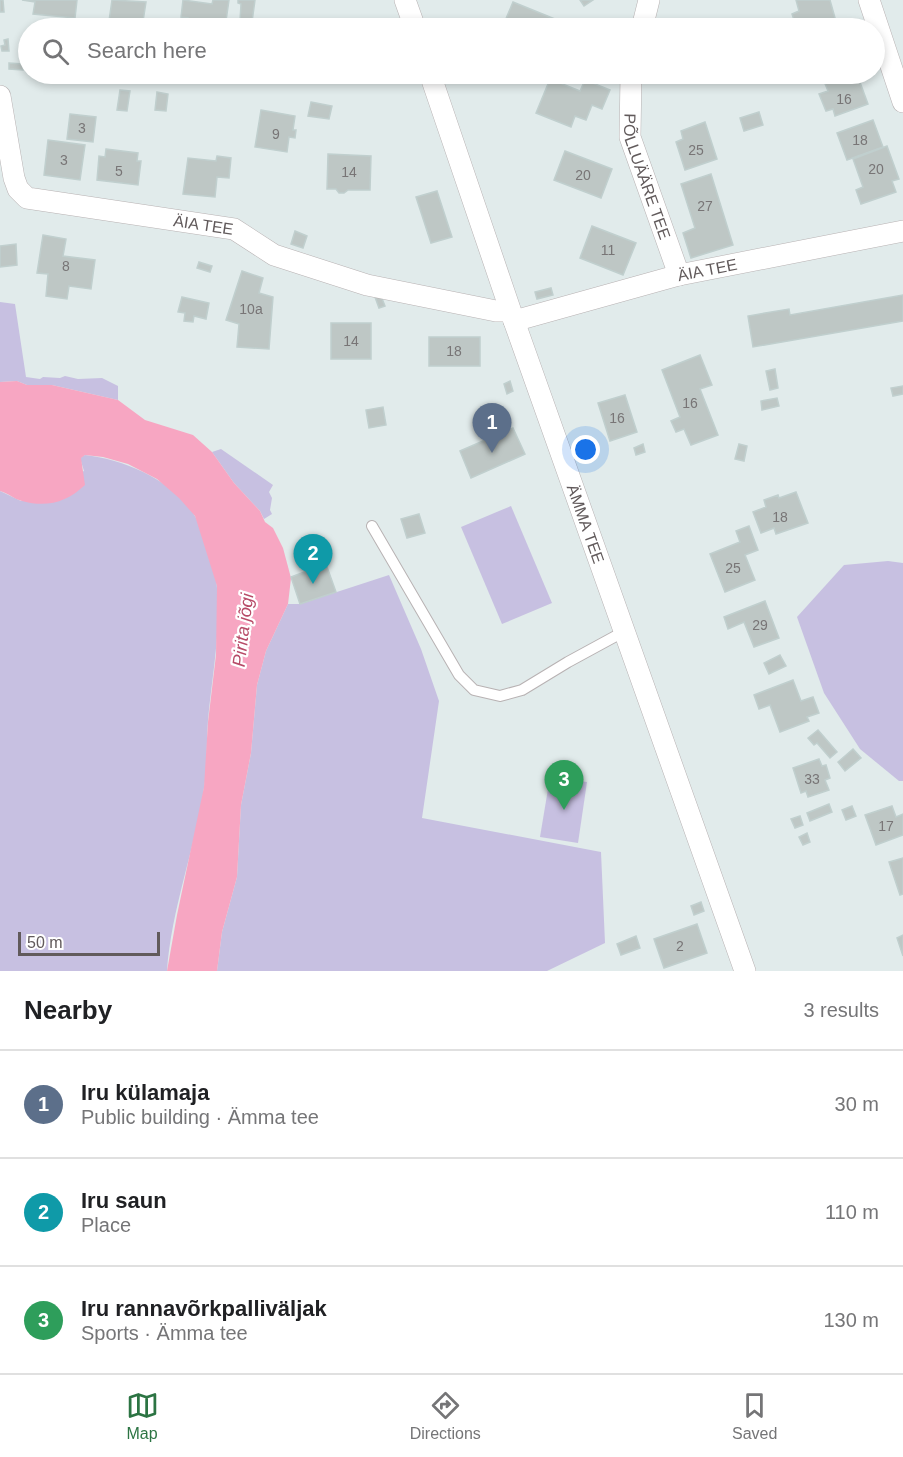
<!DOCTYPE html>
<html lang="en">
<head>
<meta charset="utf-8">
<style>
	:root { --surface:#fff; --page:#f2f2f2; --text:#202124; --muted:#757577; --line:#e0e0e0; --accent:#2c7443 }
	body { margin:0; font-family:Helvetica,sans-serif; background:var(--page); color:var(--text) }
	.scale { position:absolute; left:18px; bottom:15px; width:142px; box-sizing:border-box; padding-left:6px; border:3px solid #615a5b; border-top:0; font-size:16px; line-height:21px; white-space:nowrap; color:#615a5b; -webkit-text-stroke:4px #fff; paint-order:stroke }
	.you { position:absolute; left:586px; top:450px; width:21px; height:21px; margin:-15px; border:4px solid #fff; border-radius:50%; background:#1a73e8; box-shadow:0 0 0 9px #1a73e833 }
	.badge { display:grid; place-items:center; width:39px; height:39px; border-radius:50%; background:var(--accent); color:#fff; font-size:20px; font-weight:700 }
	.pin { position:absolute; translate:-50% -50px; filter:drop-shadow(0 2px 3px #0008) }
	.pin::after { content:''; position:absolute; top:32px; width:21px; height:18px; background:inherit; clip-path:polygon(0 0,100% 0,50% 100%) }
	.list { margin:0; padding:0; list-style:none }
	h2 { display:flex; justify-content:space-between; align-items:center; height:78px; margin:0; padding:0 24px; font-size:26px }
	h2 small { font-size:20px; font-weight:400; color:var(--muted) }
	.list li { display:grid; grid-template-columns:39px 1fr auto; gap:18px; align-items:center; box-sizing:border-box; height:108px; padding:0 24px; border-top:2px solid var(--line) }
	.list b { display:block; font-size:22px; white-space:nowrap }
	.list p { margin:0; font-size:20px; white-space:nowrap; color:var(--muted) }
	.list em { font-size:20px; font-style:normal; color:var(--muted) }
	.icon { flex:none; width:33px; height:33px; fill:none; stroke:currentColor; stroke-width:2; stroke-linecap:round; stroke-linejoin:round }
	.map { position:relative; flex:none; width:903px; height:971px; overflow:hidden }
	.search { position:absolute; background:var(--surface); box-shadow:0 3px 9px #0003; left:18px; right:18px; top:18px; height:66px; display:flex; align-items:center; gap:15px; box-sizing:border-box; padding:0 21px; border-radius:33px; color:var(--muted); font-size:22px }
	.sheet { height:402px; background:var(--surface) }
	nav { display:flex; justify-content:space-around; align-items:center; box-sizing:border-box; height:84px; border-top:2px solid var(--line); background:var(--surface); font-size:16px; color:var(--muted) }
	nav a { display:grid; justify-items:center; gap:3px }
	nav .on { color:var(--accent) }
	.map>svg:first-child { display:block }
</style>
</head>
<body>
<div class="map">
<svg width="903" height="971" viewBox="0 0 903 971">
	<rect width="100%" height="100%" fill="#e1ebeb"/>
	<g fill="#c7c0e1">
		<polygon points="0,302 15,304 26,377 40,379 43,377 60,378 65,376 78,379 102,378 118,386 118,400 52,385 27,385 17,381 0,382"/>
		<polygon points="221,449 273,485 269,492 272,498 270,510 272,514 264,519 260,511 234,483 212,452"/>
		<path d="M85,455C124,459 177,482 196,518C202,531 205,544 209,557C212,567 217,578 217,588C221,632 212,676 208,720C206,742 208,766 204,788C195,849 171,910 167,971H0V491L21,501L84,471L80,458Z"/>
		<polygon points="511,506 552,603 502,624 461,527"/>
		<polygon points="888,561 903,563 903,781 899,781 860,749 824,693 797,617 844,565"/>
		<polygon points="389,575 421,649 439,701 422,818 601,852 605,943 547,971 217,971 222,932 237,877 241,805 251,753 257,685 266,651 288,604 300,604"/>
		<polygon points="550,777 587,782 578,843 540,837"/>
	</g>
	<path fill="#f7a6c2" d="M17,381L27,385H52L118,400L145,420L193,435L212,452L234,483L260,511L265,522L273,528L283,548L291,578L288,604L266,651L257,685L251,753L241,805L237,877L222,932L217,971H167L177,915L204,787L208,722L216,655L217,586L195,516L179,498L157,479L128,464L103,457L85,455L81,458L85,485C67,502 47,508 22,501C14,499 8,493 0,491V382Z"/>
	<g fill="#bec7c5" stroke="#c0cfce" stroke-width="1.5">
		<polygon points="0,0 3,0 4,12 0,12"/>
		<polygon points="22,0 77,0 75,18 33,14 35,2"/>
		<polygon points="112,0 146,2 142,28 108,28"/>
		<polygon points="183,0 212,4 213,0 229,0 226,21 217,20 216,28 186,28 188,18 181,17"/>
		<polygon points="238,0 255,0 252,22 240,21 241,4 238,3"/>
		<polygon points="580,0 593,0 584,6"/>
		<polygon points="796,0 830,0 837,25 825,28 805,28 803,24 796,26 792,14 799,11"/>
		<polygon points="513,2 567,24 565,28 502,28"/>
		<polygon points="8,39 9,51 2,51 1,46 5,45 4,40"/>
		<polygon points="9,63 23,64 23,70 9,69"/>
		<polygon points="66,74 76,74 75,81 65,79"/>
		<polygon points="344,74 383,74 382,81 344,79"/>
		<polygon points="691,74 712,74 693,79"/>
		<polygon points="821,74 857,74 868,104 835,116 833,109 826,111 819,94 828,91"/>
		<polygon points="550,79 580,91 585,80 610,90 602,109 592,105 586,120 575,116 571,127 536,113"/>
		<polygon points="120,90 130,91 127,111 117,110"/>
		<polygon points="157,92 168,94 166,111 155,110"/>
		<polygon points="311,102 332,106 329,119 308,116"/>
		<polygon points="261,110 295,116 293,130 296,130 295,138 289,137 287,152 255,147"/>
		<polygon points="759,112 763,125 744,131 740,118"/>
		<polygon points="70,114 96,117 93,142 67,139"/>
		<polygon points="873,120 883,147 847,160 837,133"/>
		<polygon points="705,122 717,159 685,170 676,142 683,139 681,131"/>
		<polygon points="48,140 85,145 80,180 44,175"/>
		<polygon points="887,146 899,179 892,181 896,192 861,204 856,190 863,187 853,159"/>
		<polygon points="106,149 138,153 137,161 141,161 138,185 97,180 99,156 105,157"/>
		<polygon points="565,151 612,169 601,198 554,180"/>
		<polygon points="328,154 371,156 370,190 348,190 344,193 339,193 336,189 327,189"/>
		<polygon points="217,156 231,158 229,178 217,177 215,197 183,194 188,158 216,161"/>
		<polygon points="711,174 733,245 691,258 683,233 695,228 681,184"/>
		<polygon points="437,191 452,237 431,243 416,197"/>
		<polygon points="592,226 636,243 623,275 580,258"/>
		<polygon points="295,231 307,236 303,248 291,244"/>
		<polygon points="43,235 66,239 63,256 95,260 91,289 69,286 67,299 46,296 48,274 37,273"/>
		<polygon points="16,244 17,265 0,267 0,246"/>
		<polygon points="199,262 212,266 210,272 197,268"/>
		<polygon points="242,271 263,278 259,293 273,297 269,349 237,347 239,324 226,320"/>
		<polygon points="551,288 553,295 537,299 535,292"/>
		<polygon points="903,295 903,321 753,347 748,316 789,309 790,315"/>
		<polygon points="381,296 385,306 379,308 375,297"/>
		<polygon points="182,297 209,303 206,319 194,316 193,322 184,321 185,313 178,312"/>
		<rect x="331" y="323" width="40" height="36"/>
		<rect x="429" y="337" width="51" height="29"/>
		<polygon points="700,355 712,385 700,389 718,435 691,445 684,429 676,432 671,421 680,417 662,370"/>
		<polygon points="775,369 778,388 770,390 766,371"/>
		<polygon points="510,381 513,391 507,394 504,384"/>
		<polygon points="903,386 903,394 893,396 891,388"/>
		<polygon points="625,395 637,432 610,441 598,403"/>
		<polygon points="777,398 779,406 762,410 761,401"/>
		<polygon points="383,407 386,425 369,428 366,410"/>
		<polygon points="513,428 525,454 471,478 460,451"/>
		<polygon points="643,444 645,452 636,455 634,448"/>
		<polygon points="739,444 747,446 744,461 735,459"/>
		<polygon points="796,492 808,523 776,534 774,528 761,533 753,512 766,507 764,500 778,495 779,498"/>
		<polygon points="419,514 425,533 407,538 401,519"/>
		<polygon points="749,526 758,550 745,555 755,580 725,592 710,554 740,542 736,531"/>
		<polygon points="326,564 336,592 300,604 291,577"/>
		<polygon points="765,601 779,638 754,647 744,622 728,629 724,617"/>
		<polygon points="780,655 786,666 769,674 764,663"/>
		<polygon points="793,680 801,701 813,697 819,713 807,717 809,721 780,732 770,705 759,709 754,695"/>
		<polygon points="818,730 837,752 830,758 817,743 814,745 808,738"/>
		<polygon points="853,749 861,758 845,771 838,762"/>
		<polygon points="819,759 822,766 826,765 830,778 825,780 829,790 808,797 806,791 801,793 793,768"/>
		<polygon points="829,804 832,812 810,821 807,813"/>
		<polygon points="852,806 856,816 846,820 842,810"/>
		<polygon points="892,806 896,817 903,814 903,835 876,845 865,815"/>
		<polygon points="800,816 803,825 795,828 791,819"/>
		<polygon points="807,833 810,842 803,845 799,837"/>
		<polygon points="903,858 903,894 900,895 889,862"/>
		<polygon points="701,902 704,911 694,915 691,906"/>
		<polygon points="697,924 707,953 664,968 654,939"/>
		<polygon points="903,935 903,956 897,938"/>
		<polygon points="636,936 640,948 621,955 617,944"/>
	</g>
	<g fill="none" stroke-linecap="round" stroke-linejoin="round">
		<g stroke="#b8b2b3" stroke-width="12">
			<polyline id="service" points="372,526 459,675 474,690 500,696 522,690 568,662 625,631"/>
		</g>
		<g stroke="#b8b2b3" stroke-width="22">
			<g id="minor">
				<polyline points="405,0 415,28"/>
				<polyline points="869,0 903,102"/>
				<polyline points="642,28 649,0"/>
				<path id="s1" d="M430,74L514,321L745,971"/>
				<path id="s2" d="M631,74L630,137L679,275"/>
				<path id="s3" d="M0,96L14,178L18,189L27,198L234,229L274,255L367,285L496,311H510"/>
				<path id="s4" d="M514,321L679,275L903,231"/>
			</g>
		</g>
		<use href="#service" stroke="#fff" stroke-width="10"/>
		<use href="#minor" stroke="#fff" stroke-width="21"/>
	</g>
	<g text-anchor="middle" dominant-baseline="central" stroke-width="4.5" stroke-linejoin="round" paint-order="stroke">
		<g font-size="14" fill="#787576">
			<text x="844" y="99">16</text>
			<text x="82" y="128">3</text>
			<text x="276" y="134">9</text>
			<text x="860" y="140">18</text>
			<text x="696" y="150">25</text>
			<text x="64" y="160">3</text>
			<text x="876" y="169">20</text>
			<text x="119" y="171">5</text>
			<text x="349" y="172">14</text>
			<text x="583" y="175">20</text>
			<text x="705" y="206">27</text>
			<text x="608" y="250">11</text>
			<text x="66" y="266">8</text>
			<text x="251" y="309">10a</text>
			<text x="351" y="341">14</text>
			<text x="454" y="351">18</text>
			<text x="690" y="403">16</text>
			<text x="617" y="418">16</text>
			<text x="780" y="517">18</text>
			<text x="733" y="568">25</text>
			<text x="760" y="625">29</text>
			<text x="812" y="779">33</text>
			<text x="886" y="826">17</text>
			<text x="680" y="946">2</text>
		</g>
		<g font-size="16" fill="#615a5b" stroke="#fff">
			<text stroke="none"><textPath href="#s2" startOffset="105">PÕLLUÄÄRE TEE</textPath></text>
			<text stroke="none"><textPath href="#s3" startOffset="286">ÄIA TEE</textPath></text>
			<text stroke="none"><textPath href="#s4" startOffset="200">ÄIA TEE</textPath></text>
			<text stroke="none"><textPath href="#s1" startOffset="476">ÄMMA TEE</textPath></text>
		</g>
		<g font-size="18" font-style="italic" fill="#b74b68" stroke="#fff">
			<text transform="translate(243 630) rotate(-83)">Pirita jõgi</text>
		</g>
	</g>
</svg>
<div class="scale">50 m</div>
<div class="you"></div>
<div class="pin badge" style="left:492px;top:453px;background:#5c6f8a">1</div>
<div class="pin badge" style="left:313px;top:584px;background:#0f9aa8">2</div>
<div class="pin badge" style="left:564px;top:810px;background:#2e9e5b">3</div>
<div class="search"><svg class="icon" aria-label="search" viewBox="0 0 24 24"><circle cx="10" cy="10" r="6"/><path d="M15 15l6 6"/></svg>Search here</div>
</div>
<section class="sheet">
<h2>Nearby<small>3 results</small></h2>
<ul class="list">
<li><span class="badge" style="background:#5c6f8a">1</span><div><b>Iru külamaja</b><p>Public building · Ämma tee</p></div><em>30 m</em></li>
<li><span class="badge" style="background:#0f9aa8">2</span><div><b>Iru saun</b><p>Place</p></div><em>110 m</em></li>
<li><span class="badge" style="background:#2e9e5b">3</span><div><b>Iru rannavõrkpalliväljak</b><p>Sports · Ämma tee</p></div><em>130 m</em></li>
</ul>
</section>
<nav>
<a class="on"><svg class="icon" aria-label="map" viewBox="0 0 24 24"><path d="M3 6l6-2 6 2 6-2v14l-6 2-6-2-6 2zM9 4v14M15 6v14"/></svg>Map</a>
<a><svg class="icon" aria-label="directions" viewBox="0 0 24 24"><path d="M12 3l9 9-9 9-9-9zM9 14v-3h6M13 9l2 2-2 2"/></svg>Directions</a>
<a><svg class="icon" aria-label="saved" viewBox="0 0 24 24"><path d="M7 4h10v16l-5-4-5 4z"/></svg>Saved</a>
</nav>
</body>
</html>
